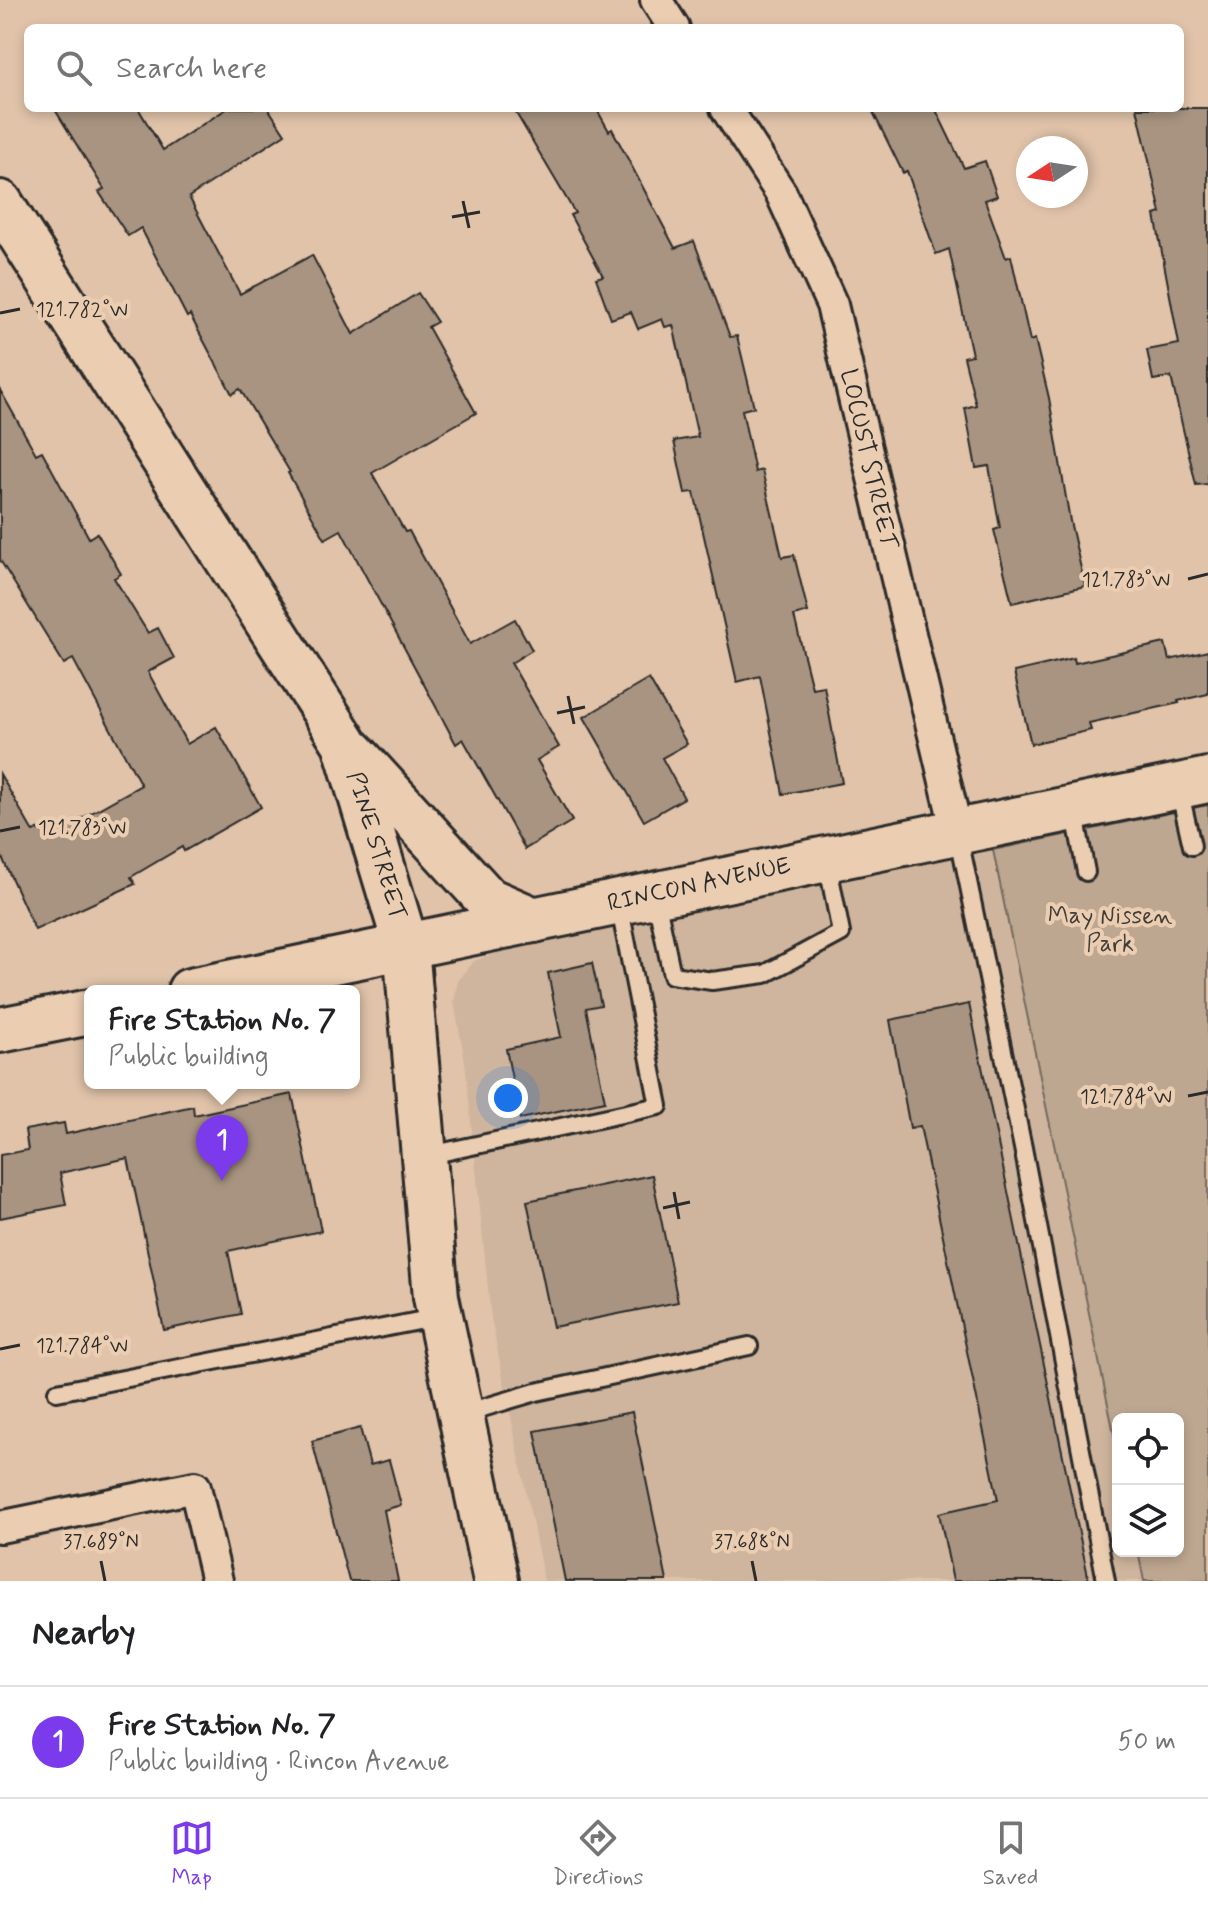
<!DOCTYPE html>
<html lang="en">
<head>
<meta charset="utf-8">
<style>
	:root { --surface:#fff; --page:#f2f2f2; --text:#202124; --muted:#757577; --line:#e0e0e0; --accent:#7c3aed }
	body { margin:0; font-family:Mynerve,sans-serif; background:var(--page); color:var(--text) }
	.controls { position:absolute; right:24px; bottom:24px; display:grid; overflow:hidden; border-radius:12px; box-shadow:0 4px 12px #0003 }
	.controls button { width:72px; height:72px; display:grid; place-items:center; padding:0; border:0; border-bottom:2px solid var(--line); background:var(--surface); color:var(--text); font:40px sans-serif }
	.compass { position:absolute; left:1016px; top:136px; width:72px; height:72px; border-radius:50%; background:var(--surface); box-shadow:0 4px 12px #0003; rotate:258deg }
	.you { position:absolute; left:508px; top:1098px; width:28px; height:28px; margin:-20px; border:6px solid #fff; border-radius:50%; background:#1a73e8; box-shadow:0 0 0 12px #1a73e833 }
	.badge { display:grid; place-items:center; width:52px; height:52px; border-radius:50%; background:var(--accent); color:#fff; font-size:26px; font-weight:700 }
	.pin { position:absolute; translate:-50% -66px; filter:drop-shadow(0 2px 4px #0008) }
	.pin::after { content:''; position:absolute; top:42px; width:28px; height:24px; background:inherit; clip-path:polygon(0 0,100% 0,50% 100%) }
	.popup { position:absolute; left:84px; top:985px; width:276px; height:104px; box-sizing:border-box; display:grid; place-content:center; border-radius:12px; background:var(--surface); filter:drop-shadow(0 2px 6px #0005); font-size:26px; white-space:nowrap; color:var(--muted) }
	.popup b { font-size:30px; color:var(--text) }
	.popup::after { content:''; position:absolute; left:50%; top:100%; margin-left:-16px; border:16px solid transparent; border-top-color:var(--surface) }
	.list { margin:0; padding:0; list-style:none }
	h2 { display:flex; justify-content:space-between; align-items:center; height:104px; margin:0; padding:0 32px; font-size:34px }
	h2 small { font-size:26px; font-weight:400; color:var(--muted) }
	.list li { display:grid; grid-template-columns:52px 1fr auto; gap:24px; align-items:center; box-sizing:border-box; height:112px; padding:0 32px; border-top:2px solid var(--line) }
	.list b { display:block; font-size:30px; white-space:nowrap }
	.list p { margin:0; font-size:26px; white-space:nowrap; color:var(--muted) }
	.list em { font-size:26px; font-style:normal; color:var(--muted) }
	.icon { flex:none; width:44px; height:44px; fill:none; stroke:currentColor; stroke-width:2; stroke-linecap:round; stroke-linejoin:round }
	.map { position:relative; flex:none; width:1208px; height:1581px; overflow:hidden }
	.search { position:absolute; background:var(--surface); box-shadow:0 4px 12px #0003; left:24px; right:24px; top:24px; height:88px; display:flex; align-items:center; gap:20px; box-sizing:border-box; padding:0 28px; border-radius:12px; color:var(--muted); font-size:30px }
	.sheet { height:216px; background:var(--surface) }
	nav { display:flex; justify-content:space-around; align-items:center; box-sizing:border-box; height:112px; border-top:2px solid var(--line); background:var(--surface); font-size:22px; color:var(--muted) }
	nav a { display:grid; justify-items:center; gap:4px }
	nav .on { color:var(--accent) }
	.map>svg:first-child { display:block }
</style>
</head>
<body>
<div class="map">
<svg width="1208" height="1581" viewBox="0 0 1208 1581">
	<rect width="100%" height="100%" fill="#e0c3a9"/>
	<filter id="ink" filterUnits="userSpaceOnUse"><feTurbulence type="fractalNoise" baseFrequency=".0125" numOctaves="2"/><feDisplacementMap in="SourceGraphic" scale="16" xChannelSelector="R" yChannelSelector="G"/><feConvolveMatrix kernelMatrix="1 2 1 2 8 2 1 2 1" color-interpolation-filters="sRGB"/></filter>
	<g filter="url(#ink)">
		<polygon fill="#cfb59d" points="993,850 1118,1453 1118,1551 1138,1551 1144,1581 544,1581 491,1318 465,1061 454,1002 458,981 474,961 498,952"/>
		<polygon fill="#bea791" stroke="#74695e" stroke-width="2" points="1208,805 1208,1581 1144,1581 1138,1551 1178,1551 1178,1419 1118,1419 1118,1453 993,850"/>
		<g fill="#a89481" stroke="#2b2b2b" stroke-width="2">
			<polygon points="54,108 138,108 163,150 228,108 268,108 285,134 189,197 240,294 312,255 353,334 418,293 437,322 428,327 476,413 372,473 405,532 409,531 470,644 515,619 532,650 511,663 559,747 537,760 572,821 525,849 463,739 456,744 341,530 325,539 288,473 290,472 240,389 232,394 190,315 187,317 141,228 128,236 99,192 104,189"/>
			<polygon points="513,108 596,108 609,131 612,129 675,248 694,241 730,337 737,336 754,407 742,410 755,472 762,470 782,557 794,555 808,612 794,616 812,688 824,686 842,783 783,794 760,676 737,682 694,492 685,493 674,441 698,437 673,325 665,327 662,319 638,329 631,312 611,319 596,278 603,276 570,215 575,213"/>
			<polygon points="871,108 935,108 964,168 985,161 997,196 985,200 1006,258 1011,256 1030,341 1035,339 1049,398 1070,521 1085,586 1012,603 994,530 1000,528 989,466 976,468 965,408 976,405 964,357 972,355 949,249 936,254 907,171 903,173"/>
			<polygon points="1137,108 1208,108 1208,484 1196,485 1171,377 1153,380 1147,350 1179,344 1155,215 1161,213"/>
			<polygon points="0,390 36,454 42,451 89,538 97,533 121,574 114,578 148,633 158,628 174,658 148,672 187,744 216,727 261,807 184,851 182,847 131,877 135,884 35,930 0,853 0,774 33,832 45,827 50,836 141,785 73,659 64,664 0,560"/>
			<polygon points="1165,643 1169,660 1208,651 1208,694 1178,701 1179,703 1089,723 1091,730 1031,744 1014,672 1074,658 1075,663"/>
			<polygon points="649,679 687,744 662,758 684,798 644,821 584,717"/>
			<polygon points="592,963 601,1005 586,1008 605,1101 520,1119 506,1049 561,1037 548,973"/>
			<polygon points="969,1004 1089,1581 953,1581 939,1513 998,1500 920,1126 910,1128 890,1020"/>
			<polygon points="292,1094 321,1231 228,1251 241,1314 164,1330 128,1158 60,1173 66,1205 0,1218 0,1155 28,1150 25,1130 64,1123 66,1134 193,1106 194,1115"/>
			<polygon points="652,1175 678,1302 553,1327 527,1201"/>
			<polygon points="632,1412 667,1581 565,1581 535,1431"/>
			<polygon points="360,1428 370,1465 389,1460 401,1505 384,1510 398,1581 349,1581 312,1441"/>
		</g>
		<g fill="none" stroke-linecap="round" stroke-linejoin="round">
			<g stroke="#2b2b2b" stroke-width="22">
				<g id="lane">
					<polyline points="1179,789 1192,846"/>
					<polyline points="1074,809 1086,872"/>
					<polyline points="958,833 1023,1148 1106,1581"/>
					<polyline points="655,894 672,975 712,981 765,974 841,933 827,861"/>
					<polyline points="425,1156 659,1106 619,904"/>
					<polyline points="57,1392 439,1317"/>
					<polyline points="462,1414 536,1392 749,1346"/>
				</g>
			</g>
			<g stroke="#2b2b2b" stroke-width="36">
				<g id="street">
					<polyline points="656,0 674,28"/>
					<polyline points="726,108 781,193 832,305 957,832"/>
					<polyline points="0,1527 195,1487 217,1581"/>
				</g>
			</g>
			<g stroke="#2b2b2b" stroke-width="50">
				<g id="secondary">
					<polyline points="0,203 345,743 406,946 436,1297 496,1581"/>
					<polyline points="353,752 488,900 534,920"/>
					<polyline points="190,991 1208,780"/>
					<polyline points="0,1030 90,1012"/>
				</g>
			</g>
			<use href="#lane" stroke="#ebcdb1" stroke-width="16"/>
			<use href="#street" stroke="#ebcdb1" stroke-width="30"/>
			<use href="#secondary" stroke="#ebcdb1" stroke-width="44"/>
		</g>
	</g>
	<path fill="none" stroke="#2b2b2b" stroke-width="3" d="M463,201L469,228M452,217L480,212M0,313L20,309M1188,579L1208,574M568,696L574,724M557,713L585,707M0,831L20,827M1188,1096L1208,1092M674,1192L679,1219M663,1208L690,1202M0,1349L20,1345M101,1561L105,1581M752,1561L756,1581"/>
	<g text-anchor="middle" dominant-baseline="central" stroke-width="8" stroke-linejoin="round" paint-order="stroke">
		<g font-size="24" fill="#2b2b2b" stroke="#ebcdb1">
			<text transform="translate(868 459) rotate(77)">LOCUST STREET</text>
			<text transform="translate(376 846) rotate(73)">PINE STREET</text>
			<text transform="translate(699 885) rotate(-12)">RINCON AVENUE</text>
		</g>
		<g font-size="24" fill="#413e3a" stroke="#ebcdb1">
			<text x="1110" y="916">May Nissen<tspan x="1110" dy="28">Park</tspan></text>
		</g>
	</g>
	<g font-size="20" text-anchor="middle" fill="#2b2b2b" stroke="#ebcdb1" stroke-width="8" stroke-linejoin="round" paint-order="stroke">
		<text x="82" y="316">121.782°W</text>
		<text x="1126" y="586">121.783°W</text>
		<text x="82" y="834">121.783°W</text>
		<text x="1126" y="1103">121.784°W</text>
		<text x="82" y="1352">121.784°W</text>
		<text x="101" y="1548">37.689°N</text>
		<text x="752" y="1548">37.688°N</text>
	</g>
</svg>
<div class="controls">
<button><svg class="icon" aria-label="locate" viewBox="0 0 24 24"><circle cx="12" cy="12" r="6"/><path d="M12 2v4M12 18v4M2 12h4M18 12h4"/></svg></button>
<button><svg class="icon" aria-label="layers" viewBox="0 0 24 24"><path d="M12 4l9 5-9 5-9-5zM3 14l9 5 9-5"/></svg></button>
</div>
<svg class="compass" viewBox="-18 -18 36 36"><path d="M0-13l5 13h-10z" fill="#e53935"/><path d="M0 13l5-13h-10z" fill="#757577"/></svg>
<div class="you"></div>
<div class="pin badge" style="left:222px;top:1181px">1</div>
<div class="popup"><b>Fire Station No. 7</b>Public building</div>
<div class="search"><svg class="icon" aria-label="search" viewBox="0 0 24 24"><circle cx="10" cy="10" r="6"/><path d="M15 15l6 6"/></svg>Search here</div>
</div>
<section class="sheet">
<h2>Nearby<small></small></h2>
<ul class="list">
<li><span class="badge">1</span><div><b>Fire Station No. 7</b><p>Public building · Rincon Avenue</p></div><em>50 m</em></li>
</ul>
</section>
<nav>
<a class="on"><svg class="icon" aria-label="map" viewBox="0 0 24 24"><path d="M3 6l6-2 6 2 6-2v14l-6 2-6-2-6 2zM9 4v14M15 6v14"/></svg>Map</a>
<a><svg class="icon" aria-label="directions" viewBox="0 0 24 24"><path d="M12 3l9 9-9 9-9-9zM9 14v-3h6M13 9l2 2-2 2"/></svg>Directions</a>
<a><svg class="icon" aria-label="saved" viewBox="0 0 24 24"><path d="M7 4h10v16l-5-4-5 4z"/></svg>Saved</a>
</nav>
</body>
</html>
